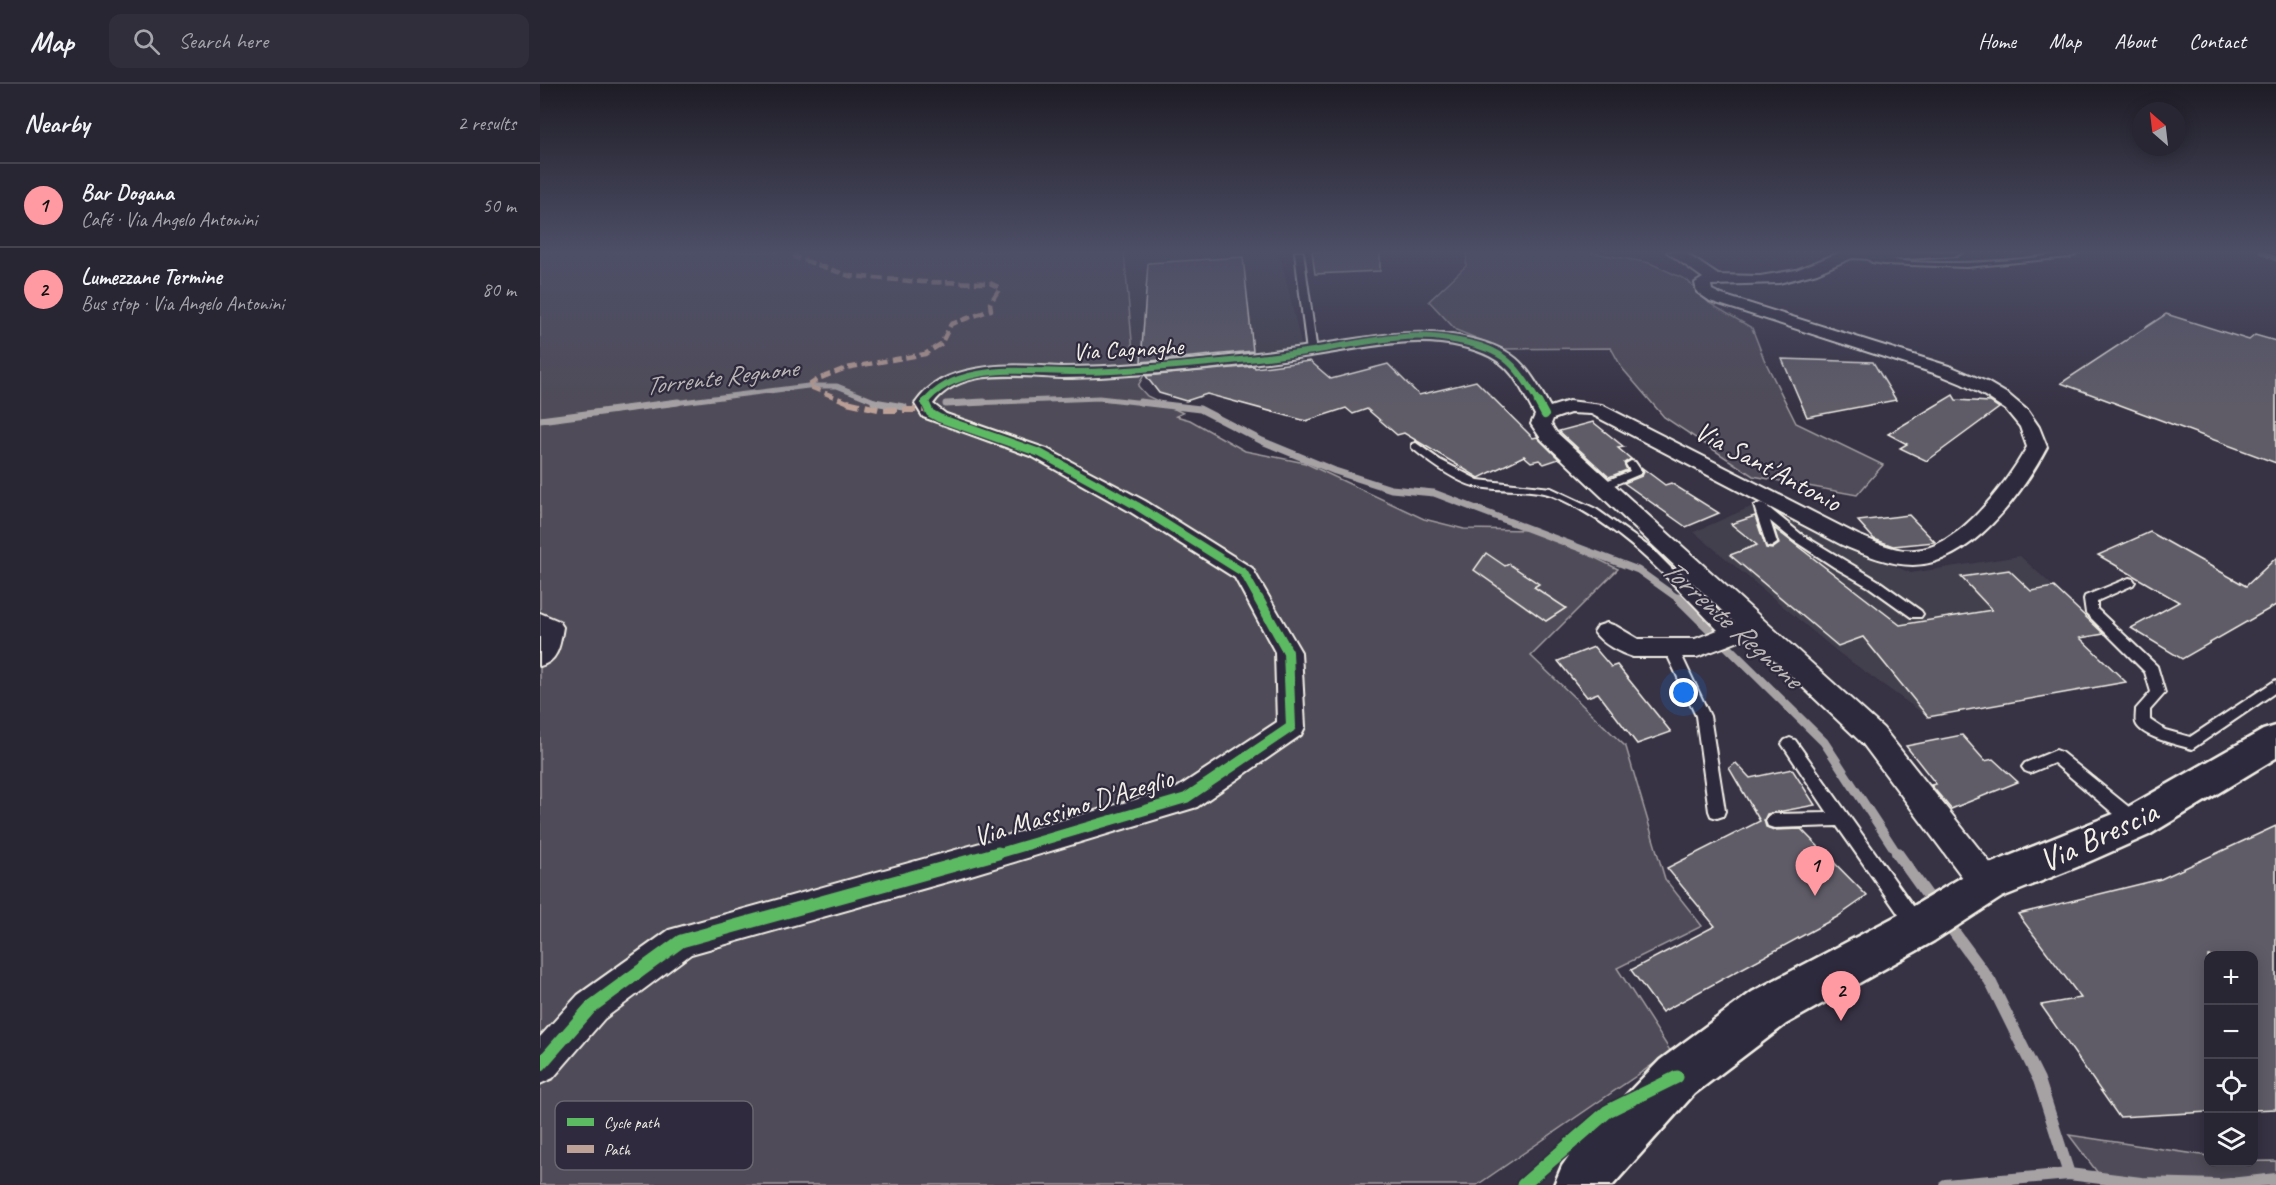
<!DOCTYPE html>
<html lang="en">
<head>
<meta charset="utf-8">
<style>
	:root { --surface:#292633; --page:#312e3b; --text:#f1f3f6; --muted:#a5a5ac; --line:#45434e; --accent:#ff9aa2 }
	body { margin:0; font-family:Caveat,sans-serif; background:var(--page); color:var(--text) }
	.controls { position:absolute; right:18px; bottom:18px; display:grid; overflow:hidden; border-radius:12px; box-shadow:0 3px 15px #0003 }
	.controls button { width:54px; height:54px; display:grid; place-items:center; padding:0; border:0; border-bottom:2px solid var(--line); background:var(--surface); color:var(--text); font:30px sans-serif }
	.compass { position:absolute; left:1592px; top:18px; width:54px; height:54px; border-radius:50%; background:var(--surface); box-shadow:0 3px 15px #0003; rotate:332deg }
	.you { position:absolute; left:1144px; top:609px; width:21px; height:21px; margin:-15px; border:4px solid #fff; border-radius:50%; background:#1a73e8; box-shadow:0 0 0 9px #1a73e833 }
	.badge { display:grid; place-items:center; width:39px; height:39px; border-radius:50%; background:var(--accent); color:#111; font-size:20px; font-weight:700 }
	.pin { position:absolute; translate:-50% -50px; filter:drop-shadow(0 2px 3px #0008) }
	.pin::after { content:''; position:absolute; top:32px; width:21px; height:18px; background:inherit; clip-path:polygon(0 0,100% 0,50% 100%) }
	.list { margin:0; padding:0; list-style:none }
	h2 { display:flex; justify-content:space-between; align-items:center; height:78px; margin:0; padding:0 24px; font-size:26px }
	h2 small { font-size:20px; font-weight:400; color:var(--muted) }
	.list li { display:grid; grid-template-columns:39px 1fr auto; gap:18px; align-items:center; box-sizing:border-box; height:84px; padding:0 24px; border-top:2px solid var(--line) }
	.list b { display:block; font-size:22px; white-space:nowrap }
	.list p { margin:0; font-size:20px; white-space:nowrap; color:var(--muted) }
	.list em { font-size:20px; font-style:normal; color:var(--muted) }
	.icon { flex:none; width:33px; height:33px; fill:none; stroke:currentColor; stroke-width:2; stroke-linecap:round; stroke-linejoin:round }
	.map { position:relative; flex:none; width:1736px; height:1101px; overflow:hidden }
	header { display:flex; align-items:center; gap:36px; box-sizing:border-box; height:84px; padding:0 30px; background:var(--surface); border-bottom:2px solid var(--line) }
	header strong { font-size:28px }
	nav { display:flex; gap:33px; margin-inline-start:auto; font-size:21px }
	.search { width:420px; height:54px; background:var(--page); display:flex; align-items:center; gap:15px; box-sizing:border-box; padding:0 21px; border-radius:12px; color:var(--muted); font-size:22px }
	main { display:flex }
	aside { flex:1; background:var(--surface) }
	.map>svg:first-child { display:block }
</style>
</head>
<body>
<header>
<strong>Map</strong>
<div class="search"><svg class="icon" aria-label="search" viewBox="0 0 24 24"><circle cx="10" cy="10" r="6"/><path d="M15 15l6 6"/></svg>Search here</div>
<nav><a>Home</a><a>Map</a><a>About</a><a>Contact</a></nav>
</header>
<main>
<aside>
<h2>Nearby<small>2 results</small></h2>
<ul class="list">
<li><span class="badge">1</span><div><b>Bar Dogana</b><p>Café · Via Angelo Antonini</p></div><em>50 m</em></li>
<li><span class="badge">2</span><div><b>Lumezzane Termine</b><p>Bus stop · Via Angelo Antonini</p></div><em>80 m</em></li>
</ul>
</aside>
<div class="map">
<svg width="1736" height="1101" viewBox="0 0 1736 1101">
	<rect width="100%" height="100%" fill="#373244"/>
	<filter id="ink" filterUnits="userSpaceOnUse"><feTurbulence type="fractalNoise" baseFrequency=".0167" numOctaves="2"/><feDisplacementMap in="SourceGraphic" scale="12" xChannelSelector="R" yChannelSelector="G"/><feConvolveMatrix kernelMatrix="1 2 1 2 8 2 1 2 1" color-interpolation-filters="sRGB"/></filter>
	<g filter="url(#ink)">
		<g fill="#433f4e">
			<polygon points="584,168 733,168 742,178 762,265 594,279"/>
			<polygon points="1224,417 1255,439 1371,489 1480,472 1565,550 1541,555 1586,598 1388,633 1299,569 1154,448"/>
		</g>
		<g fill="#504b59" stroke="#a29ea0" stroke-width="1.5">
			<polygon points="0,168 584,168 594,279 595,286 604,291 598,302 607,312 643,329 636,332 650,336 705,367 765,379 884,435 924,445 998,446 1078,485 991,572 1086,663 1125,795 1162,842 1077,884 1131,968 937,1101 0,1101"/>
			<polygon points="927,168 1049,168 1110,179 1147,196 1169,219 1212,244 1224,275 1256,339 1343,381 1317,411 1213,392 1124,333 1082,284 1071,264 963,265 916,246 889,217 926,182"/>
			<polygon points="1529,1051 1668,1072 1668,1078 1736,1077 1736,1101 1567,1101"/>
		</g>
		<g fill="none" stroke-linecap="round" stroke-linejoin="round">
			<g stroke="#a6a2a4" stroke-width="5">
				<polyline points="1721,168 1736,175"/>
				<polyline points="126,320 268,302 297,302 342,320"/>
				<polyline points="406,320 559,314 614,320"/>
			</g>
			<g stroke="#a6a2a4" stroke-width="7">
				<polyline points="334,318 364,323"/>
				<polyline points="600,318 660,325 722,357 795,387 851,405 894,409 1098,486 1140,516"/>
				<polyline points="406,320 444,318"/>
				<polyline points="0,336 138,318"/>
			</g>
			<polyline stroke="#a6a2a4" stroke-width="9" points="1138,514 1284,658 1358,771"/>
			<g stroke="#a6a2a4" stroke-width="12">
				<polyline points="1357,769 1395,822"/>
				<polyline points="1406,837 1450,897 1499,996 1529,1090"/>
				<polyline points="1405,1101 1529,1090 1601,1099 1680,1101"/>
				<polyline points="1681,1101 1736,1095"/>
			</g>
		</g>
		<g fill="#5f5c67" stroke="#f4f1e8" stroke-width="1.5">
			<polygon points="772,168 840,168 840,187 775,190"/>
			<polygon points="703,173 713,267 601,278 608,179"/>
			<polygon points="1626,230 1709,256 1715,251 1736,257 1736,379 1521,299"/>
			<polygon points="1242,275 1333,278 1356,316 1267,333"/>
			<polygon points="770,277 791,295 848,280 879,311 936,297 993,354 997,353 1019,375 1004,380 999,376 991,378 984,372 939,394 864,349 857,351 827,325 813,330 806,324 766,337 667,310 646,317 619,309 606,292 714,282 715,284"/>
			<polygon points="1413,311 1416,316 1450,318 1459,324 1387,377 1360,364 1367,360 1348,350"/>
			<polygon points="1053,338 1084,363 1078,364 1091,375 1084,379 1087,386 1069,393 1019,347"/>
			<polygon points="1101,383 1125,401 1131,399 1179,429 1146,443 1084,399 1102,392 1104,388"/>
			<polygon points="1369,431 1395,458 1353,462 1334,455 1318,437"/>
			<polygon points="1215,432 1226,464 1232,465 1239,460 1234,444 1360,541 1452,526 1421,493 1469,486 1491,507 1514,503 1564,550 1540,554 1586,598 1388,633 1323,553 1298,562 1190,471 1217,461 1191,440"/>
			<polygon points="1610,448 1706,502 1736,474 1736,521 1642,575 1591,544 1639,518 1558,471"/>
			<polygon points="946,469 965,482 969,480 999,500 994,503 1026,524 1006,537 934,486"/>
			<polygon points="1054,563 1071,583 1077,581 1131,648 1097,660 1058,609 1047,613 1018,577"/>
			<polygon points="1422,651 1445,677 1453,675 1478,698 1411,725 1391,701 1396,700 1366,662"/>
			<polygon points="1196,679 1210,694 1252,685 1275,721 1227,730 1224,736 1226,743 1234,746 1261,745 1327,812 1297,833 1122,928 1091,886 1175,842 1127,784 1220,737 1189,684"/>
			<polygon points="1736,742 1736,1025 1713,1026 1713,872 1668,872 1668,1028 1579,1033 1501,921 1541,914 1478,830 1621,795"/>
		</g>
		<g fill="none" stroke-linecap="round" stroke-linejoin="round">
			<g stroke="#f4f1e8" stroke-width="4">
				<g id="service">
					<polygon points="755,168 763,168 777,268 772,271 767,268"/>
					<path d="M1529,168H1539L1530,173L1426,183L1344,180L1332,178L1323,172L1327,170C1372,186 1481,178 1529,168Z"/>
					<path d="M876,359L900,376L938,396L1011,404L1056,425L1112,465L1198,551L1196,554H1186C1134,501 1082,440 1011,411C989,403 957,408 934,402C914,397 888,377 872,364V360Z"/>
					<polygon points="1091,377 1095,378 1102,388 1100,390 1067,404 1059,404 1059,400 1090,387 1086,380"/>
					<polygon points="1220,419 1224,420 1261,450 1339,497 1381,527 1383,530 1381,533 1371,533 1329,503 1294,483 1253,456 1230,437 1237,459 1231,463 1227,462 1214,422"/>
					<path d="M1589,494L1593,495L1595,498L1593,501L1557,517V525L1617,582L1625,609L1610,626V636L1625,646L1650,653L1736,596V608L1652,665C1639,661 1600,653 1596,639C1595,636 1596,629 1596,625L1611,608L1605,588L1546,529L1544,515L1545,512Z"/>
					<polygon points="1131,559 1138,564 1170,632 1185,727 1183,732 1177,734 1171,732 1169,727 1156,632 1124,564"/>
					<polygon points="1250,654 1255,656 1383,836 1386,842 1383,848 1377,850 1371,848 1297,742 1234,744 1228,742 1226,737 1228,732 1234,730 1288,729 1242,660 1245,656"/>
					<polygon points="1516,666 1521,668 1600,732 1602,737 1600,742 1594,744 1588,742 1514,679 1490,689 1485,687 1482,683 1485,679"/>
				</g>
			</g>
			<g stroke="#f4f1e8" stroke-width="4">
				<g id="minor">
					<path d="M1127,168H1144L1178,191L1220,192L1256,186L1301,168H1423L1416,172L1349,176L1312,174L1277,189L1239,199L1171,201L1172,206L1182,211L1412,283L1447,298L1469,311L1488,327L1499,343L1507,363C1482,410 1432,480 1373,481C1349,481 1324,470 1302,461L1051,330L1030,329L1013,335L1011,340L1016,348L1343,644L1459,790L1463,800L1459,810L1447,814L1435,810L1323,660L1210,553L1157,573H1093C1080,569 1062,560 1054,548L1058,542L1067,539L1076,542L1098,555H1155L1195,539L1002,356L991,340L995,331C975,293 969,274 923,263C872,250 821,265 770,272C706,282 641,288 576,292C558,293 540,294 522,294C482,293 420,282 393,320L406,330L507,365L605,417L712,484L761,568L765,643L761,651L657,723L414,796L151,870L64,935L13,994L0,1000V953L38,911L129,846L637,704L737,638L735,568L695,494L589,427L493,373L383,333L375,320C390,298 409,290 435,285C463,279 493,282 521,283C547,283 573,282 598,280C656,276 713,270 770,262C825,254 877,241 932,255C978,266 988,283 1010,323L1029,317L1062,321L1318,451C1336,458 1355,468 1375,466C1419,464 1467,398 1487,363L1480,343L1466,326L1445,312L1422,300L1400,291L1170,217L1157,208L1155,199L1163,194Z"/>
					<path d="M0,529L19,537L23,543C20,560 19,577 0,582Z"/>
				</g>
			</g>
			<g stroke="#f4f1e8" stroke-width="5">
				<polygon id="secondary" points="1736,642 1736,674 1609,751 1537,783 1462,813 1394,857 1246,940 1154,1010 1073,1101 1014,1101 1022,1082 1033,1066 1120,976 1212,908 1362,829 1432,787 1581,727 1723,646"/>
			</g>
			<use href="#service" fill="#2f2a3d" fill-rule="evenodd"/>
			<use href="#minor" fill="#2f2a3d" fill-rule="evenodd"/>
			<use href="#secondary" fill="#2f2a3d" fill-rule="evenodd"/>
			<polyline stroke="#bda197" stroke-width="4.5" stroke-dasharray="10 4.5" stroke-linecap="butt" points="256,168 255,173 310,192 382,198 450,199 460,204 450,219 451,226 411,240 401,260 385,270 306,284 278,295 268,302 312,320"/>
			<polyline stroke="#bda197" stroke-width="6" stroke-dasharray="13 6" stroke-linecap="butt" points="307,318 342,326 388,326"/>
			<g stroke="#2f2a3d" stroke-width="8">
				<path id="cycleway-far3" d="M384,320C397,302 416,294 438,290C469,284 501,288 533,288C563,288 594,286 624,283C674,279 724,274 773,267C817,260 864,247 908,255C960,263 974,275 999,320"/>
			</g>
			<g stroke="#2f2a3d" stroke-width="10">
				<g id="cycleway-far2">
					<polyline points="385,318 390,329 399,334 500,369 597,422 704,489 719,516"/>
					<polyline points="998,318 1005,331"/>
				</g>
			</g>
			<g stroke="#2f2a3d" stroke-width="14">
				<polyline id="cycleway-far1" points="453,771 646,714 751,643 748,568 718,514"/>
			</g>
			<g stroke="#2f2a3d" stroke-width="16">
				<g id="cycleway">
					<polyline points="0,981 51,923 141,857 458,769"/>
					<polyline points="983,1101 1068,1027 1137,993"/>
				</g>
			</g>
			<use href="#cycleway-far3" stroke="#5cba63" stroke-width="6"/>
			<use href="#cycleway-far2" stroke="#5cba63" stroke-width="8"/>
			<use href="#cycleway-far1" stroke="#5cba63" stroke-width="10"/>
			<use href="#cycleway" stroke="#5cba63" stroke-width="13"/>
		</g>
	</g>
	<linearGradient id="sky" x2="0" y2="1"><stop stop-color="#1e1c25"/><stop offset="0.52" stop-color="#4d4f67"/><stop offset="1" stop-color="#4d4f67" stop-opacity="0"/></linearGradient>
	<rect width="1736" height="323" fill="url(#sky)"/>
	<g text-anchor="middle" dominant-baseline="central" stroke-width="4.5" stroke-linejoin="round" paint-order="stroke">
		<g font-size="24" fill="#f4f1e8" stroke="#2f2a3d">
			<text transform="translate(588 265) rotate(-3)">Via Cagnaghe</text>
		</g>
		<g font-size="26" font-style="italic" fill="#bab6b5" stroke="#2f2a3d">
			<text transform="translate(181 293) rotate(-7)">Torrente Regnone</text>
		</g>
		<g font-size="28" fill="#f4f1e8" stroke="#2f2a3d">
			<text transform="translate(1228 382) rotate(28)">Via Sant'Antonio</text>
			<text transform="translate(533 723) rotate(-17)">Via Massimo D'Azeglio</text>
		</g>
		<g font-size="30" font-style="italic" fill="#bab6b5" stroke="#2f2a3d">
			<text transform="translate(1192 539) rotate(42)">Torrente Regnone</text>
		</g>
		<g font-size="33" fill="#f4f1e8" stroke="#2f2a3d">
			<text transform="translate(1558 752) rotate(-25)">Via Brescia</text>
		</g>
	</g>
	<rect x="15" y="1017" width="198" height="69" rx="9" fill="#2f2a3d" stroke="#6a6670" stroke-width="1.5"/>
	<rect x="27" y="1034" width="27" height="8" fill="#5cba63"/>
	<rect x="27" y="1061" width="27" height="8" fill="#bda197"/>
	<g font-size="16" fill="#f4f1e8">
		<text x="64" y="1044">Cycle path</text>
		<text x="64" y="1071">Path</text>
	</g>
</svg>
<div class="controls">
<button>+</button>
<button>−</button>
<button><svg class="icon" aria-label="locate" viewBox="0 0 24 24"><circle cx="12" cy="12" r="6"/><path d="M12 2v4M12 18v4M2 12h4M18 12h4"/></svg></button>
<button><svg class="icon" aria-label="layers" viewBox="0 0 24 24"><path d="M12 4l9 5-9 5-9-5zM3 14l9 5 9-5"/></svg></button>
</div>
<svg class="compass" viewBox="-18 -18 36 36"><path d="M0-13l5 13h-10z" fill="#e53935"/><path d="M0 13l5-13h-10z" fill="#a5a5ac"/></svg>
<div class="you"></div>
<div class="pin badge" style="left:1275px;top:812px">1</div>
<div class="pin badge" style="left:1301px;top:937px">2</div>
</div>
</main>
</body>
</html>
